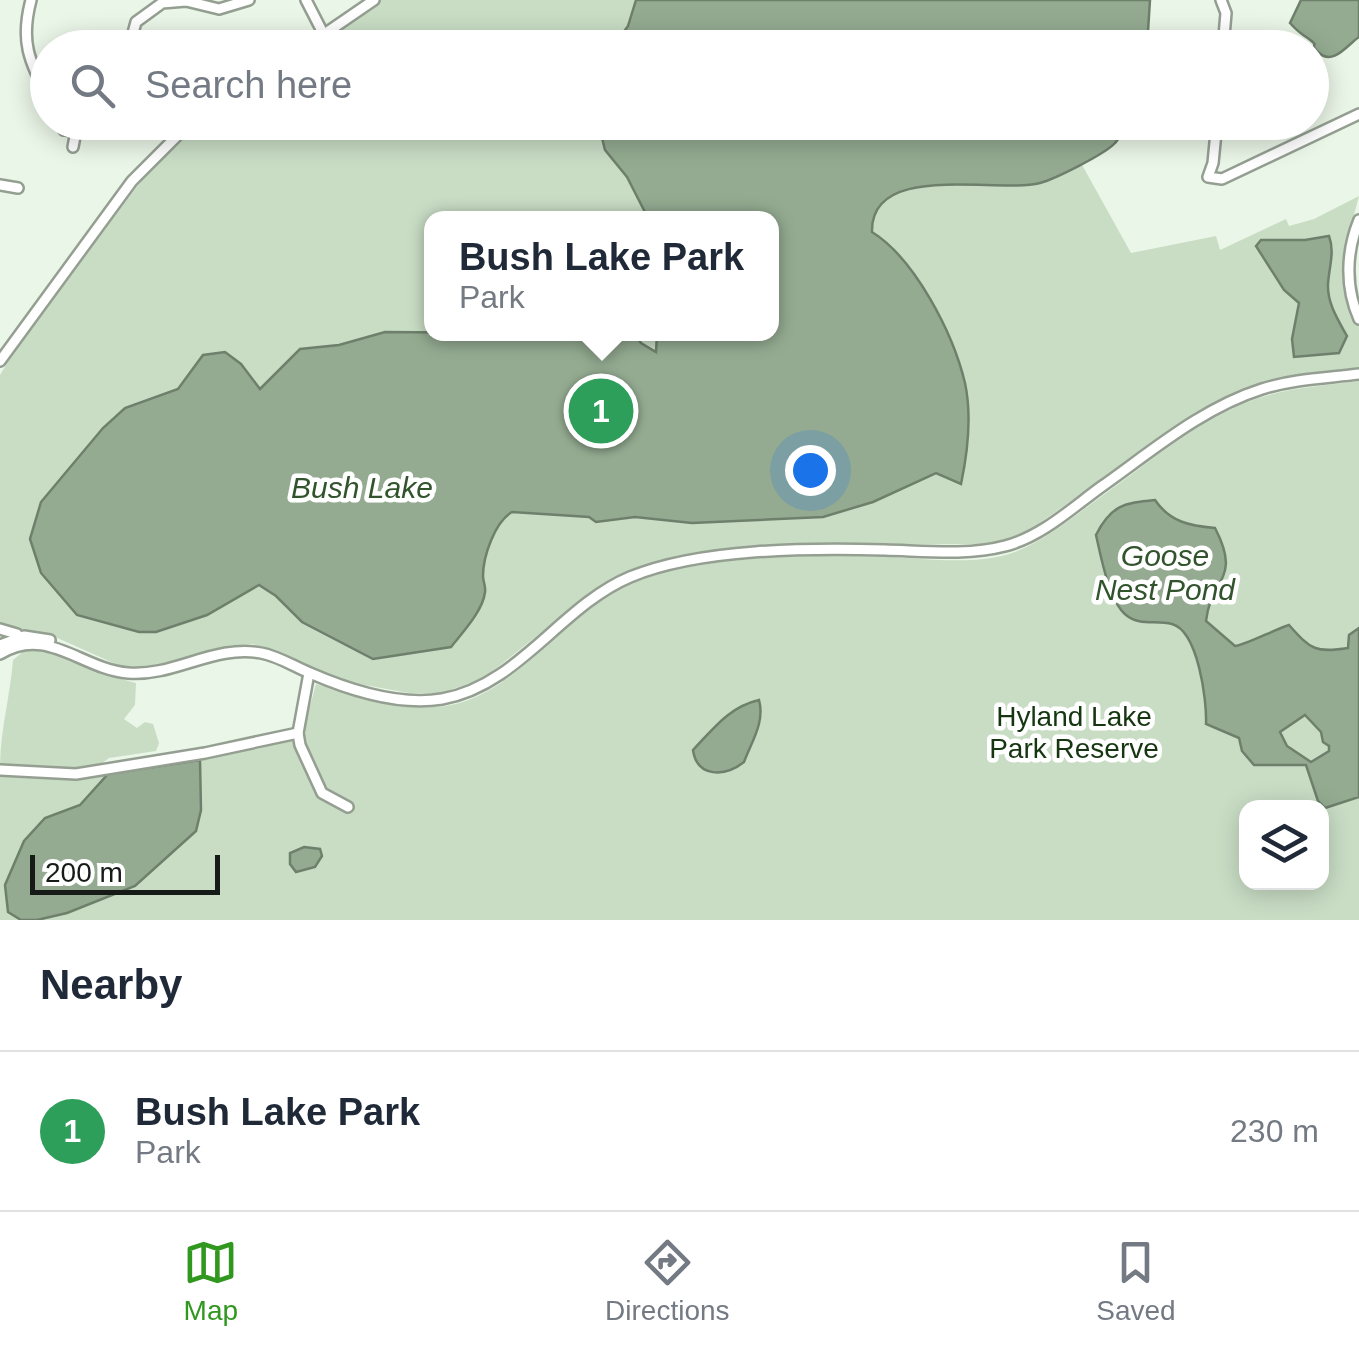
<!DOCTYPE html>
<html lang="en">
<head>
<meta charset="utf-8">
<style>
	:root { --surface:#fff; --page:#f2f2f3; --text:#1f2937; --muted:#747a83; --line:#e0e1e3; --accent:#30971f }
	body { margin:0; font-family:Arial,sans-serif; background:var(--page); color:var(--text) }
	.controls { position:absolute; right:30px; bottom:30px; display:grid; overflow:hidden; border-radius:20px; box-shadow:0 5px 25px #0003 }
	.controls button { width:90px; height:90px; display:grid; place-items:center; padding:0; border:0; border-bottom:2px solid var(--line); background:var(--surface); color:var(--text); font:50px sans-serif }
	.scale { position:absolute; left:30px; bottom:25px; width:190px; box-sizing:border-box; padding-left:10px; border:5px solid #171b17; border-top:0; font-size:28px; line-height:35px; white-space:nowrap; color:#171b17; -webkit-text-stroke:8px #fff; paint-order:stroke }
	.you { position:absolute; left:810px; top:470px; width:35px; height:35px; margin:-25px; border:8px solid #fff; border-radius:50%; background:#1a73e8; box-shadow:0 0 0 15px #1a73e833 }
	.badge { display:grid; place-items:center; width:65px; height:65px; border-radius:50%; background:var(--accent); color:#fff; font-size:32px; font-weight:700 }
	.pin { position:absolute; translate:-50% -50%; border:5px solid #fff; box-shadow:0 2px 10px #0006 }
	.popup { position:absolute; left:424px; top:211px; width:355px; height:130px; box-sizing:border-box; display:grid; place-content:center; border-radius:20px; background:var(--surface); filter:drop-shadow(0 2px 8px #0005); font-size:32px; white-space:nowrap; color:var(--muted) }
	.popup b { font-size:38px; color:var(--text) }
	.popup::after { content:''; position:absolute; left:50%; top:100%; margin-left:-20px; border:20px solid transparent; border-top-color:var(--surface) }
	.list { margin:0; padding:0; list-style:none }
	h2 { display:flex; justify-content:space-between; align-items:center; height:130px; margin:0; padding:0 40px; font-size:42px }
	h2 small { font-size:32px; font-weight:400; color:var(--muted) }
	.list li { display:grid; grid-template-columns:65px 1fr auto; gap:30px; align-items:center; box-sizing:border-box; height:160px; padding:0 40px; border-top:2px solid var(--line) }
	.list b { display:block; font-size:38px; white-space:nowrap }
	.list p { margin:0; font-size:32px; white-space:nowrap; color:var(--muted) }
	.list em { font-size:32px; font-style:normal; color:var(--muted) }
	.icon { flex:none; width:55px; height:55px; fill:none; stroke:currentColor; stroke-width:2; stroke-linecap:round; stroke-linejoin:round }
	.map { position:relative; flex:none; width:1359px; height:920px; overflow:hidden }
	.search { position:absolute; background:var(--surface); box-shadow:0 5px 25px #0003; left:30px; right:30px; top:30px; height:110px; display:flex; align-items:center; gap:25px; box-sizing:border-box; padding:0 35px; border-radius:55px; color:var(--muted); font-size:38px }
	.sheet { height:290px; background:var(--surface) }
	nav { display:flex; justify-content:space-around; align-items:center; box-sizing:border-box; height:140px; border-top:2px solid var(--line); background:var(--surface); font-size:28px; color:var(--muted) }
	nav a { display:grid; justify-items:center; gap:5px }
	nav .on { color:var(--accent) }
	.map>svg:first-child { display:block }
</style>
</head>
<body>
<div class="map">
<svg width="1359" height="920" viewBox="0 0 1359 920">
	<rect width="100%" height="100%" fill="#eaf6e8"/>
	<g fill="#c9ddc5" fill-rule="evenodd">
		<polygon points="381,0 1150,0 1147,47 316,48"/>
		<path d="M201,123H1127L1115,143L1081,163L1131,253L1216,236L1220,250L1286,219L1289,226L1314,219L1359,196L1345,248L1344,278L1349,306L1359,327V367L1281,378L1238,391L1191,417L1031,529L993,544L786,545L690,554L637,568L590,593L483,679L441,693H409L359,684L331,676L276,650L252,644L227,646L149,667L120,666L53,636L13,630L0,623V375L18,345L145,176ZM431,218H771V334H431Z"/>
		<path d="M1359,381V920H0V775L38,778L82,776L151,763L258,749L302,736L316,684C354,695 395,709 434,707C498,705 545,642 591,607C613,590 639,579 666,572C736,555 813,555 884,557C925,558 974,566 1012,553C1045,541 1074,516 1102,496C1153,460 1208,411 1269,395C1298,387 1329,385 1359,381ZM1246,808H1322V882H1246Z"/>
		<path d="M29,647C67,650 99,674 136,683L135,705L124,719L137,728L145,722L153,724L159,743L156,751L109,758L97,767L59,772L0,768C0,730 10,698 13,660Z"/>
	</g>
	<g fill="#94ab91" stroke="#6e806c" stroke-width="2.5" fill-rule="evenodd">
		<polygon points="636,0 1150,0 1147,47 613,47 628,26"/>
		<path d="M1301,0H1359V37C1348,44 1333,67 1318,52C1308,42 1321,48 1309,39C1301,34 1296,30 1290,23Z"/>
		<path d="M592,123H1127C1123,128 1120,138 1115,143C1105,154 1055,179 1040,183C997,194 870,161 872,232C915,259 953,333 965,383C972,416 968,451 961,484L936,473L873,502L823,517L692,523L635,517L596,522L589,517L512,512C495,522 483,556 483,576C483,581 486,587 485,592C483,611 462,633 451,647L373,659L302,622L276,596L259,585L207,615L156,632H139L77,615L41,573L30,539L41,502L103,428L125,408L178,389L203,355L225,352L241,364L260,389L300,349L339,345L385,332L634,334L641,343L656,352L657,334H771V218H648L627,177L605,150L601,134Z"/>
		<path d="M1329,236C1335,252 1329,267 1328,284C1327,303 1338,320 1347,336L1339,353L1294,357L1292,339L1299,303L1284,290L1256,246L1261,240H1305Z"/>
		<path d="M1155,500C1170,522 1190,526 1215,528C1242,580 1211,577 1206,621L1235,646C1243,646 1276,629 1289,625C1311,650 1316,653 1348,648L1349,635L1359,628V797L1325,808L1318,801L1306,765H1254L1242,751L1239,738L1206,724C1207,700 1198,631 1172,624C1156,620 1139,626 1126,615C1109,601 1101,557 1096,535C1111,505 1124,503 1155,500ZM1305,715L1321,732L1323,742L1329,746V751L1311,762L1287,746L1280,732Z"/>
		<path d="M759,700C765,722 752,741 744,762C725,777 697,778 693,750C714,728 729,707 759,700Z"/>
		<polygon points="200,760 201,810 196,831 135,886 67,913 37,920 21,920 8,912 5,885 24,841 45,818 80,805 108,774"/>
		<polygon points="304,847 320,849 322,856 315,867 296,872 290,864 290,853"/>
	</g>
	<g fill="none" stroke-linecap="round" stroke-linejoin="round">
		<g stroke="#949f92" stroke-width="14">
			<g id="minor">
				<path d="M31,0C20,42 29,60 48,97"/>
				<polyline points="306,0 324,35"/>
				<polyline points="1221,0 1226,13 1223,48"/>
				<polyline points="129,48 136,22 162,3 186,1 219,9 249,0"/>
				<polyline points="304,48 374,0"/>
				<polyline points="60,122 64,130 76,131 96,122"/>
				<polyline points="1217,122 1213,163 1208,177 1222,179 1359,114"/>
				<polyline points="73,147 76,131"/>
				<polyline points="0,185 18,188"/>
				<path d="M1359,220C1346,252 1345,287 1359,319"/>
				<polyline points="0,361 132,181 191,122"/>
				<polyline points="0,629 17,634"/>
				<polyline points="0,645 24,636 50,640"/>
				<path d="M0,654C47,625 81,669 128,673C173,677 215,644 261,653C278,656 293,666 310,673C349,690 399,706 442,699C518,686 561,606 630,577C700,548 809,548 885,550C924,551 967,556 1005,546C1041,537 1072,508 1101,487C1152,451 1202,408 1262,389C1293,379 1327,378 1359,374"/>
				<polyline points="309,673 298,733 300,745 322,793 348,807"/>
				<polyline points="0,770 76,774 205,753 298,733"/>
			</g>
		</g>
		<use href="#minor" stroke="#fff" stroke-width="9"/>
	</g>
	<g text-anchor="middle" dominant-baseline="central" stroke-width="9" stroke-linejoin="round" paint-order="stroke">
		<g font-size="28" fill="#153610" stroke="#fff">
			<text x="1074" y="716">Hyland Lake<tspan x="1074" dy="32">Park Reserve</tspan></text>
		</g>
		<g font-size="30" font-style="italic" fill="#32542d" stroke="#fff">
			<text x="362" y="487">Bush Lake</text>
			<text x="1165" y="555">Goose<tspan x="1165" dy="34">Nest Pond</tspan></text>
		</g>
	</g>
</svg>
<div class="controls">
<button><svg class="icon" aria-label="layers" viewBox="0 0 24 24"><path d="M12 4l9 5-9 5-9-5zM3 14l9 5 9-5"/></svg></button>
</div>
<div class="scale">200 m</div>
<div class="you"></div>
<div class="pin badge" style="left:601px;top:411px;background:#2e9e5b">1</div>
<div class="popup"><b>Bush Lake Park</b>Park</div>
<div class="search"><svg class="icon" aria-label="search" viewBox="0 0 24 24"><circle cx="10" cy="10" r="6"/><path d="M15 15l6 6"/></svg>Search here</div>
</div>
<section class="sheet">
<h2>Nearby<small></small></h2>
<ul class="list">
<li><span class="badge" style="background:#2e9e5b">1</span><div><b>Bush Lake Park</b><p>Park</p></div><em>230 m</em></li>
</ul>
</section>
<nav>
<a class="on"><svg class="icon" aria-label="map" viewBox="0 0 24 24"><path d="M3 6l6-2 6 2 6-2v14l-6 2-6-2-6 2zM9 4v14M15 6v14"/></svg>Map</a>
<a><svg class="icon" aria-label="directions" viewBox="0 0 24 24"><path d="M12 3l9 9-9 9-9-9zM9 14v-3h6M13 9l2 2-2 2"/></svg>Directions</a>
<a><svg class="icon" aria-label="saved" viewBox="0 0 24 24"><path d="M7 4h10v16l-5-4-5 4z"/></svg>Saved</a>
</nav>
</body>
</html>
